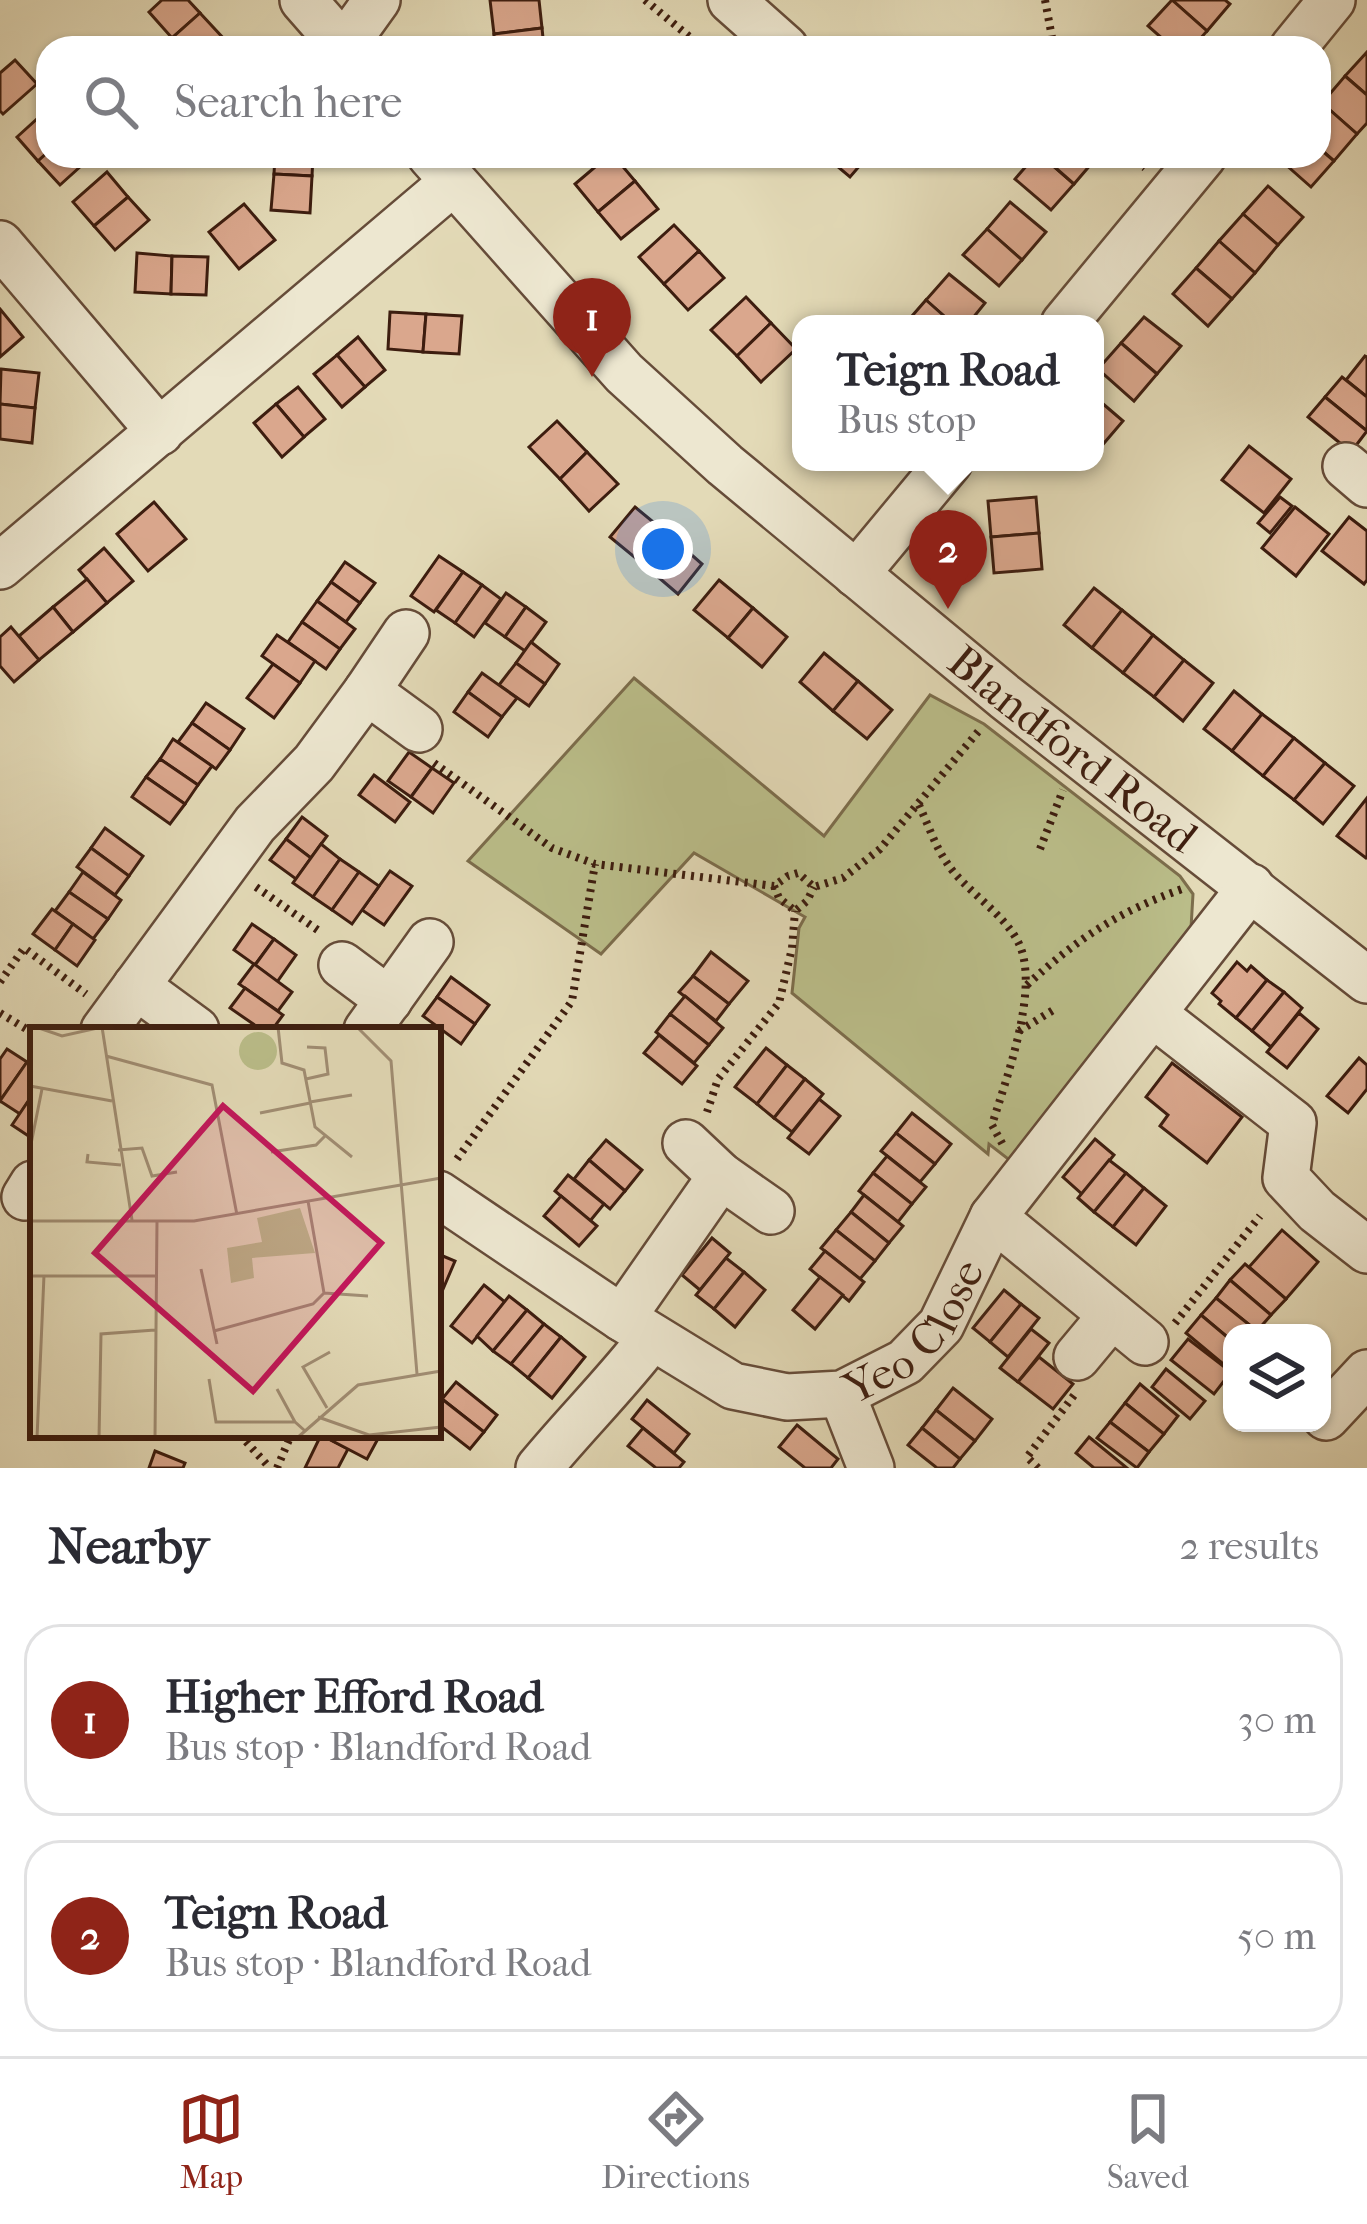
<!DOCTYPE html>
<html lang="en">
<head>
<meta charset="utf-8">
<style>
	:root { --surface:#fff; --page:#f7f7f7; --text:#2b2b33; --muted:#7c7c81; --line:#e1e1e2; --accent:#8f2418 }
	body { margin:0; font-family:"IM FELL French Canon",serif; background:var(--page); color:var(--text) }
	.controls { position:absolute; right:36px; bottom:36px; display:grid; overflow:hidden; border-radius:24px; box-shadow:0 3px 9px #0004 }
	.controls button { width:108px; height:108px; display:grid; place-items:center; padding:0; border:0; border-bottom:3px solid var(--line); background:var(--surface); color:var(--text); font:60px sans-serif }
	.you { position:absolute; left:663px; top:549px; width:42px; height:42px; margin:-30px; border:9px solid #fff; border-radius:50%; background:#1a73e8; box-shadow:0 0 0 18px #1a73e833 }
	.badge { display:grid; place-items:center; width:78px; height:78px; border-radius:50%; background:var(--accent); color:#fff; font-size:39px; font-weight:700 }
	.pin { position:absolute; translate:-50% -99px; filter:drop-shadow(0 3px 6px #0008) }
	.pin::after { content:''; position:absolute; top:63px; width:42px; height:36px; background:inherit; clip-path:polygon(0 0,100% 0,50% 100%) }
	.popup { position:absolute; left:792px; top:315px; width:312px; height:156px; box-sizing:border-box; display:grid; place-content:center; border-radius:24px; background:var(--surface); filter:drop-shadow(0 3px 9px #0005); font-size:39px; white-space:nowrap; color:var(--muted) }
	.popup b { font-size:45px; color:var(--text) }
	.popup::after { content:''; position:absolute; left:50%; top:100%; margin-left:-24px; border:24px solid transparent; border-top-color:var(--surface) }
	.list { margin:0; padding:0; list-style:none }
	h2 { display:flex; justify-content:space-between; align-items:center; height:156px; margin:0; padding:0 48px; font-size:51px }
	h2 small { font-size:39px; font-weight:400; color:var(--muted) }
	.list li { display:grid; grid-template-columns:78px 1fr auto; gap:36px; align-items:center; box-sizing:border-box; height:192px; margin:0 24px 24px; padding:0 24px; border:3px solid var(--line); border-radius:36px }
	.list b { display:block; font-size:45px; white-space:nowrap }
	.list p { margin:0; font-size:39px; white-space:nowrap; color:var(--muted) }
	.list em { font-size:39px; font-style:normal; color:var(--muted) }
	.icon { flex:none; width:66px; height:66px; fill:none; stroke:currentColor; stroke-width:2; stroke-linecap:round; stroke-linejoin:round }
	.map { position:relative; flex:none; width:1367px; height:1468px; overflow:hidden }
	.search { position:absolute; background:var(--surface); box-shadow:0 3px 9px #0004; left:36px; right:36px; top:36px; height:132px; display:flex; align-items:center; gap:30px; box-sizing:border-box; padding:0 42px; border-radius:36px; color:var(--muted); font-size:45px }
	.sheet { height:588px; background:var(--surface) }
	nav { display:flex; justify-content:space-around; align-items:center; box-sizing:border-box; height:168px; border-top:3px solid var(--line); background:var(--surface); font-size:33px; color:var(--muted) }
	nav a { display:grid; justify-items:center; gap:6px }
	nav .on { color:var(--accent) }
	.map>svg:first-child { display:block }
</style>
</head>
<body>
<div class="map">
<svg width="1367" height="1468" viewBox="0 0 1367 1468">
	<rect width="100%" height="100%" fill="#e3dab7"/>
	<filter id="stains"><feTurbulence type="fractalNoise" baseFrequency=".00167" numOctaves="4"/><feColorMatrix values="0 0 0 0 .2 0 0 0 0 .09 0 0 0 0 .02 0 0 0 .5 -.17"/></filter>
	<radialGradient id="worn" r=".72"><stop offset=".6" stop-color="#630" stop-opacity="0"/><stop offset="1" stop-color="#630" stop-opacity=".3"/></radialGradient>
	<polygon fill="#babd89" stroke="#7c6d4c" stroke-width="3" points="634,678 824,836 930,695 984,724 1180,876 1193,894 1191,928 1012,1162 989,1144 988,1154 792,993 799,928 805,917 694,853 601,954 468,861"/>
	<g fill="#daa78d" stroke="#3d1d0f" stroke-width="3">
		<polygon points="162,0 188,0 200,13 172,38 149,12"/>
		<polygon points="490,0 539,0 542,28 494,34"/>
		<polygon points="1172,0 1225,0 1230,4 1207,31"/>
		<polygon points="1172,0 1207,31 1192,48 1173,48 1148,26"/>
		<polygon points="200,13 225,40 216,48 180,48 172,38"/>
		<polygon points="542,28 544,48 495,48 494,34"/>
		<polygon points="1367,52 1367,95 1345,76"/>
		<polygon points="15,60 37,84 3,114 0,111 0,73"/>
		<polygon points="1345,76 1367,95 1367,123 1357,134 1322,103"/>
		<polygon points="1322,103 1357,134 1334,161 1319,148 1319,106"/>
		<polygon points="48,109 48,152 38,161 17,137"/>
		<polygon points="1319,148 1334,161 1311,187 1276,156 1319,156"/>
		<polygon points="48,152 48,156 92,156 60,185 38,161"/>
		<polygon points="275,156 313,156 312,176 274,174"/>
		<polygon points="608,156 614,156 635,181 598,212 575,184"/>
		<polygon points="825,156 868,156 850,177"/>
		<polygon points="1035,156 1042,156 1074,184 1051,210 1015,179"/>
		<polygon points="1042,156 1098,156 1074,184"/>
		<polygon points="107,172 128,197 94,226 73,202"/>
		<polygon points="274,174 312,176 310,213 271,210"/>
		<polygon points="635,181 658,209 621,239 598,212"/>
		<polygon points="1268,186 1303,217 1278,245 1243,214"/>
		<polygon points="128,197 149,220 115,250 94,226"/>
		<polygon points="1010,202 1046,232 1022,260 987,229"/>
		<polygon points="244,204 275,240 239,269 209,232"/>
		<polygon points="1243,214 1278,245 1255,273 1219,241"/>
		<polygon points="674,225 699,251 664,284 639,257"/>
		<polygon points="987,229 1022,260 999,286 963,255"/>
		<polygon points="1219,241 1255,273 1232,299 1196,268"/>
		<polygon points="699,251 724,278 688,310 664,284"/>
		<polygon points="137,253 172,256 171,294 135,292"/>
		<polygon points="172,256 208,257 206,295 171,294"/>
		<polygon points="1196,268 1232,299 1208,326 1173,294"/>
		<polygon points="949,274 985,303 968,324 953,324 926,300"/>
		<polygon points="746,297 771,323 737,356 711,330"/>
		<polygon points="926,300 953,324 905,324"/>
		<polygon points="0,309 23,337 0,357"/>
		<polygon points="390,312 426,314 423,352 388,349"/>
		<polygon points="426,314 462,316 459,354 423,352"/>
		<polygon points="1144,317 1181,346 1157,374 1121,343"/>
		<polygon points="771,323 796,349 761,382 737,356"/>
		<polygon points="358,337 385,370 365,387 337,355"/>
		<polygon points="1121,343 1157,374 1134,401 1098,369"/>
		<polygon points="337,355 365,387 342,407 314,374"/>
		<polygon points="1365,356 1367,357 1367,397 1346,380"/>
		<polygon points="1,369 39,373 35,408 0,404"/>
		<polygon points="1342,377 1367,397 1367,431 1325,397"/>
		<polygon points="298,387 325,419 304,437 276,404"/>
		<polygon points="1095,397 1123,421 1099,449 1095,445"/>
		<polygon points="1325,397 1367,431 1351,452 1308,417"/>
		<polygon points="0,404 35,408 32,443 0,439"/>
		<polygon points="276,404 304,437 282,457 254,423"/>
		<polygon points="557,421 587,452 560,479 529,447"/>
		<polygon points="1249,446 1291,479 1264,513 1222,480"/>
		<polygon points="587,452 618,484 589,511 560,479"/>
		<polygon points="1036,497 1039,533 991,537 988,501"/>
		<polygon points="1280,497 1292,506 1270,533 1258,523"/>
		<polygon points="154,502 186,539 148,571 117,534"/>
		<polygon points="635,507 669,535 644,565 610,537"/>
		<polygon points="1295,507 1329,534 1296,576 1262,548"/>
		<polygon points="1349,517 1367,531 1367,580 1364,584 1322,551"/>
		<polygon points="1039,533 1042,569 994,573 991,537"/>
		<polygon points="669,535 702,564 678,594 644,565"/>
		<polygon points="104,548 133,581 107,603 79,570"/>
		<polygon points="439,556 463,572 434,612 411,596"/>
		<polygon points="345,562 375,583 360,603 331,582"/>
		<polygon points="463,572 482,585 455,623 436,610"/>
		<polygon points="87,579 107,603 73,632 53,607"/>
		<polygon points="719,580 753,608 728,638 694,610"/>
		<polygon points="331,582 360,603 346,622 317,601"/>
		<polygon points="482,585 501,599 474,637 455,623"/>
		<polygon points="1094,588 1122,610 1092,648 1064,625"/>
		<polygon points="506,593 526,607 505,637 485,623"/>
		<polygon points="317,601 355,629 340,649 302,622"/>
		<polygon points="53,607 73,632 39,660 19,636"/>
		<polygon points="526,607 546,622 525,651 505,637"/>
		<polygon points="753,608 787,637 762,667 728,638"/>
		<polygon points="1122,610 1153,635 1123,673 1092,648"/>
		<polygon points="302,622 340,649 326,669 288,642"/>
		<polygon points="11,627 39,660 14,682 0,666 0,637"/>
		<polygon points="277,635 315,661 300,683 262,656"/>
		<polygon points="1153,635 1184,660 1154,697 1123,673"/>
		<polygon points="531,642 559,664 545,684 516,663"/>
		<polygon points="824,653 858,681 833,711 800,682"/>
		<polygon points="1184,660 1213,683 1183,721 1154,697"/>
		<polygon points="516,663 545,684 529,706 499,685"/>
		<polygon points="273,664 300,683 274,718 247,698"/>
		<polygon points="482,673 517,698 502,717 468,692"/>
		<polygon points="858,681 892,710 867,739 833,711"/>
		<polygon points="1234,691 1262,714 1232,751 1204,729"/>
		<polygon points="468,692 502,717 488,737 454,712"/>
		<polygon points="206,703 244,729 230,750 192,723"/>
		<polygon points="1262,714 1294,738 1263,776 1232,751"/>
		<polygon points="192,723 230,750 216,769 178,742"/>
		<polygon points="1294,738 1325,763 1294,800 1263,776"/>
		<polygon points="173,739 212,766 198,785 160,759"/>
		<polygon points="409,752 432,768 411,797 388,781"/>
		<polygon points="160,759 198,785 185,804 146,777"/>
		<polygon points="1325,763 1354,786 1323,824 1294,800"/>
		<polygon points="432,768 454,783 433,813 411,797"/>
		<polygon points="374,775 410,802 395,822 359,795"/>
		<polygon points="146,777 185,804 170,824 132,797"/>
		<polygon points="1367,798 1367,857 1366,858 1337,836"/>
		<polygon points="302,817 327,836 311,858 286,839"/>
		<polygon points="105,828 143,856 129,876 91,848"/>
		<polygon points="286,839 311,858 296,879 270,860"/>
		<polygon points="321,844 340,859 313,897 293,883"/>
		<polygon points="91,848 129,876 115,895 77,867"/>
		<polygon points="340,859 359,872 332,910 313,897"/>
		<polygon points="390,871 412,886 384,925 362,910"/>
		<polygon points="83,872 121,900 108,919 69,892"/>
		<polygon points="359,872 379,886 352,924 332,910"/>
		<polygon points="69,892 108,919 93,939 55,911"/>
		<polygon points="52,909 73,924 55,950 33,934"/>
		<polygon points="73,924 95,940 77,966 55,950"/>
		<polygon points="252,924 274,939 255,965 234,950"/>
		<polygon points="274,939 296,955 277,982 255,965"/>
		<polygon points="711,952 748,981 729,1004 693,976"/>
		<polygon points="1237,962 1247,971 1251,966 1267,980 1236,1018 1219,1004 1221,1001 1212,993"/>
		<polygon points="254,964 292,992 278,1011 239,984"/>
		<polygon points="693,976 729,1004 716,1021 679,992"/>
		<polygon points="451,977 489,1005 475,1024 437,997"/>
		<polygon points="1267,980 1284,992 1252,1031 1236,1018"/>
		<polygon points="245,988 283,1015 272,1030 262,1030 230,1008"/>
		<polygon points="1284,992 1302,1008 1271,1047 1252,1031"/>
		<polygon points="685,996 723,1028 709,1045 670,1014"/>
		<polygon points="437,997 475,1024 461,1044 423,1016"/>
		<polygon points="1299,1013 1318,1029 1287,1068 1267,1052"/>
		<polygon points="670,1014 709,1045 694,1063 656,1032"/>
		<polygon points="659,1035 697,1066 682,1084 644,1053"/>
		<polygon points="766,1048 787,1065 757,1104 735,1087"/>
		<polygon points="7,1049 27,1062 0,1101 0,1059"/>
		<polygon points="1359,1058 1367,1065 1367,1089 1348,1113 1327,1096"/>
		<polygon points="27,1062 33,1066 33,1094 20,1114 0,1101"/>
		<polygon points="1172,1063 1242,1117 1207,1163 1160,1126 1168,1115 1146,1097"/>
		<polygon points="787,1065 805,1079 774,1118 757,1104"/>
		<polygon points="805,1079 823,1094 792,1132 774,1118"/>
		<polygon points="33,1094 33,1139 12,1125"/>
		<polygon points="819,1099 840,1116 809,1154 788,1138"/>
		<polygon points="912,1113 951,1144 935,1164 896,1133"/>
		<polygon points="896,1133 935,1164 920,1182 881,1151"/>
		<polygon points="1095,1139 1114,1155 1082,1194 1063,1177"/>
		<polygon points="606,1140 642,1170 625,1191 589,1160"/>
		<polygon points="887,1156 926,1187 912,1204 873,1173"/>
		<polygon points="589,1160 625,1191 610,1209 574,1179"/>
		<polygon points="1109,1160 1126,1173 1094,1212 1078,1198"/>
		<polygon points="873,1173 912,1204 898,1222 859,1191"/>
		<polygon points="1126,1173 1144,1188 1113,1227 1094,1212"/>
		<polygon points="568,1175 604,1204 590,1221 555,1191"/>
		<polygon points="1144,1188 1166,1206 1136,1245 1113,1227"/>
		<polygon points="864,1195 903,1226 889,1243 851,1212"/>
		<polygon points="561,1196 597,1226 579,1246 544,1216"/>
		<polygon points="851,1212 889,1243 875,1261 836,1230"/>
		<polygon points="836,1230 875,1261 860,1279 821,1248"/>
		<polygon points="1282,1230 1318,1262 1286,1299 1249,1267"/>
		<polygon points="712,1238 730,1253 700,1290 682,1275"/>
		<polygon points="825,1251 864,1282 849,1301 810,1269"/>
		<polygon points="438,1254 455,1261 438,1301"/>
		<polygon points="726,1258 744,1272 714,1309 696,1295"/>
		<polygon points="1245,1264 1286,1299 1271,1315 1230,1280"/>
		<polygon points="744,1272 765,1290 735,1327 714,1309"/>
		<polygon points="820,1277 843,1295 815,1329 793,1310"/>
		<polygon points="1230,1280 1271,1315 1257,1331 1216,1298"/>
		<polygon points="484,1285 505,1302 472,1343 451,1326"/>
		<polygon points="1004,1290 1021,1304 990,1342 973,1328"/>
		<polygon points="509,1296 527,1310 493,1351 477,1336"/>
		<polygon points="1216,1298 1257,1331 1255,1333 1232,1333 1232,1341 1201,1315"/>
		<polygon points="1021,1304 1039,1318 1008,1357 990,1342"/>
		<polygon points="527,1310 544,1324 511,1364 493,1351"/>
		<polygon points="1201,1315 1232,1341 1232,1363 1228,1368 1186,1333"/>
		<polygon points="544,1324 561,1337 528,1378 511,1364"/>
		<polygon points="1031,1329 1049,1343 1018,1382 1000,1368"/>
		<polygon points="561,1337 585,1357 552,1398 528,1378"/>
		<polygon points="1188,1339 1231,1372 1214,1394 1171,1360"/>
		<polygon points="1039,1357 1073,1384 1053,1409 1018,1382"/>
		<polygon points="1166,1369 1205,1401 1190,1419 1152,1387"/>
		<polygon points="456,1382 497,1415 484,1432 442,1399"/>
		<polygon points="1140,1384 1178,1416 1164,1434 1125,1403"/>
		<polygon points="953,1388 992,1419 975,1441 936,1410"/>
		<polygon points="442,1399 484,1432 470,1449 438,1424 438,1404"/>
		<polygon points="647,1400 689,1434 674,1453 632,1419"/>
		<polygon points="1125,1403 1164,1434 1149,1452 1110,1422"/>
		<polygon points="936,1410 975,1441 960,1459 922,1428"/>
		<polygon points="1110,1422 1149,1452 1137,1468 1097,1438"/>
		<polygon points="797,1425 838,1459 831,1468 805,1468 779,1447"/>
		<polygon points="643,1428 684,1462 679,1468 656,1468 628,1446"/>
		<polygon points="922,1428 960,1459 953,1468 937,1468 908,1445"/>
		<polygon points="321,1435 348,1449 338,1468 305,1468"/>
		<polygon points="321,1435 380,1435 367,1459"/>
		<polygon points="1089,1437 1127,1468 1094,1468 1076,1453"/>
		<polygon points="155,1451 185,1463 183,1468 149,1468"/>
	</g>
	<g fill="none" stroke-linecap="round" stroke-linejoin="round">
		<g stroke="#664c39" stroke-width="50">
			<g id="minor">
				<polyline points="303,0 345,48"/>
				<polyline points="731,0 785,48"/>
				<polyline points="344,46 377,0"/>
				<polyline points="1293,48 1332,0"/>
				<path id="s1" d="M431,156L624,373L725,465L1005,697L1367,980"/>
				<polyline points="0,244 160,432"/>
				<polyline points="1064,324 1203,156"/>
				<polyline points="1346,466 1367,484"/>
				<polyline points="0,566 452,183"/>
				<polyline points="856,574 949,462"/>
				<polyline points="367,691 419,729"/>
				<polyline points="342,965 389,1000"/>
				<polyline points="136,986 196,1030"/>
				<polyline points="1153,1014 1293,1123 1286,1178 1317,1211 1367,1250"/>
				<polyline points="104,1030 255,824 314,763 367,691 406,633"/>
				<polyline points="367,1030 430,942"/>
				<polyline points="686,1143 721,1176 771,1211"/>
				<path id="s2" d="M438,1194L622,1318L733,1386L787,1397L842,1394L905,1362L941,1325L993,1217L1251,887"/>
				<polyline points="25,1197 33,1184"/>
				<polyline points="993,1217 1145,1342"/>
				<polyline points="622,1318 721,1176"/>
				<polyline points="1077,1357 1112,1315"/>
				<polyline points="842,1394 871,1468"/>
				<polyline points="1326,1417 1367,1373"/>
				<path d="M539,1468C576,1423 617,1383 652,1337"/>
			</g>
		</g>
		<g stroke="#3d1d0f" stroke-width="8" stroke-dasharray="3 6" stroke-linecap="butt">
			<polyline points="645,0 703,48"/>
			<polyline points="1045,0 1054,48"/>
			<polyline points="1130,156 1145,168"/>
			<polyline points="434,763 552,848 595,864 774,886 788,876 798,873 814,887 843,878 880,849 982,727"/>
			<path d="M919,805C928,824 935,846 947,863C964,890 1007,915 1020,946C1039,992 1006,1079 992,1125L1003,1145"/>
			<polyline points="1040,849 1063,790"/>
			<polyline points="774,886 779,898 795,911 807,901 814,887"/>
			<polyline points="256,887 322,933"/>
			<polyline points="0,982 24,948 86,994"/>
			<path d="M1027,985C1078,938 1119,911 1185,888"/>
			<polyline points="0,1013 33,1033"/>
			<polyline points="1019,1031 1055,1009"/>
			<polyline points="707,1112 718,1079 779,1003 792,948 795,911"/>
			<polyline points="457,1159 572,1001 595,864"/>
			<polyline points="1175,1323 1260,1216"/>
			<polyline points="240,1435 270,1468"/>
			<polyline points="277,1468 291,1435"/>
			<polyline points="1038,1468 1027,1457 1075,1394"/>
		</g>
		<use href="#minor" stroke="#ede7d0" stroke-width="45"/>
	</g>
	<g text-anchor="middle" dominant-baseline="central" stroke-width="10" stroke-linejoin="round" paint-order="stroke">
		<g font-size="45" fill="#3d1d0f" stroke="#ede7d0">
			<text stroke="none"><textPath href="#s1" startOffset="876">Blandford Road</textPath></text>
			<text stroke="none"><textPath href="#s2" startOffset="561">Yeo Close</textPath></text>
		</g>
	</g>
	<g transform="translate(30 1027)">
		<rect width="411" height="411" fill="#e3dab7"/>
		<path d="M209 24a19 19 0 1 1 38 0a19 19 0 1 1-38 0ZM270,181L285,226L222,231L224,251L201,256L197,221L232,215L227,191Z" fill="#babd89"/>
		<path fill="none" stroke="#a18e74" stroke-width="3" d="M6,0L32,9L72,0M72,0L102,193M248,0L252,36L274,43L285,100L322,130M327,0L361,34L387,347M76,29L182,58L207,188M276,52L298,47L295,21L277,20M0,59L82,74M280,75L322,68M230,86L280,76M0,122L12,62M88,123L112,121L122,149L147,145M241,125L286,118L295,109M58,127L57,135L91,138M0,194H164L411,151M171,242L187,317M0,249H126M294,266L338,269M184,304L283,277L294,266L278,174M179,352L186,395H265L274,403M247,362L265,395M297,381L273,340L300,325M288,390L339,408L411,400M7,411L14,248M69,411L71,307L125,303M125,411L127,194M267,411L328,358L411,344"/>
		<path fill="#c2185b" fill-opacity="0.15" stroke="#c2185b" stroke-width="6" d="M193,79L351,216L223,364L65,226Z"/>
		<rect width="411" height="411" fill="none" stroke="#3d1d0f" stroke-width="6"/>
	</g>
	<rect width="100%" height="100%" filter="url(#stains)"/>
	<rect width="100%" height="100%" fill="url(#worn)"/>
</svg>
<div class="controls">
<button><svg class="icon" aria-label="layers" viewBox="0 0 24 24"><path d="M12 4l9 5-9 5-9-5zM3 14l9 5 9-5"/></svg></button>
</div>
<div class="you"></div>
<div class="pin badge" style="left:592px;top:377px">1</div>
<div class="pin badge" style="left:948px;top:609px">2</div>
<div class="popup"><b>Teign Road</b>Bus stop</div>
<div class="search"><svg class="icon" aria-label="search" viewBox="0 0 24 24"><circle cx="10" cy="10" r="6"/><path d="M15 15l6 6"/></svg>Search here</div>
</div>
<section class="sheet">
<h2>Nearby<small>2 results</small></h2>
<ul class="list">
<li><span class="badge">1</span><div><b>Higher Efford Road</b><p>Bus stop · Blandford Road</p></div><em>30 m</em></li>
<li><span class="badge">2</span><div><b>Teign Road</b><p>Bus stop · Blandford Road</p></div><em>50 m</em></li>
</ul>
</section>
<nav>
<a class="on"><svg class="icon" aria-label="map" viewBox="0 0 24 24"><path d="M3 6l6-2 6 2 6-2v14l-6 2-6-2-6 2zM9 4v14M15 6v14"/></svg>Map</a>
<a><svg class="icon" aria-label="directions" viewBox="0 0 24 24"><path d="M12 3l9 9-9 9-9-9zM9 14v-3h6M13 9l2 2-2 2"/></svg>Directions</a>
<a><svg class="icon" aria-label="saved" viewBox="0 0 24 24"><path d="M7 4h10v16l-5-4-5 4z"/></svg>Saved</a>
</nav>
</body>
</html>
